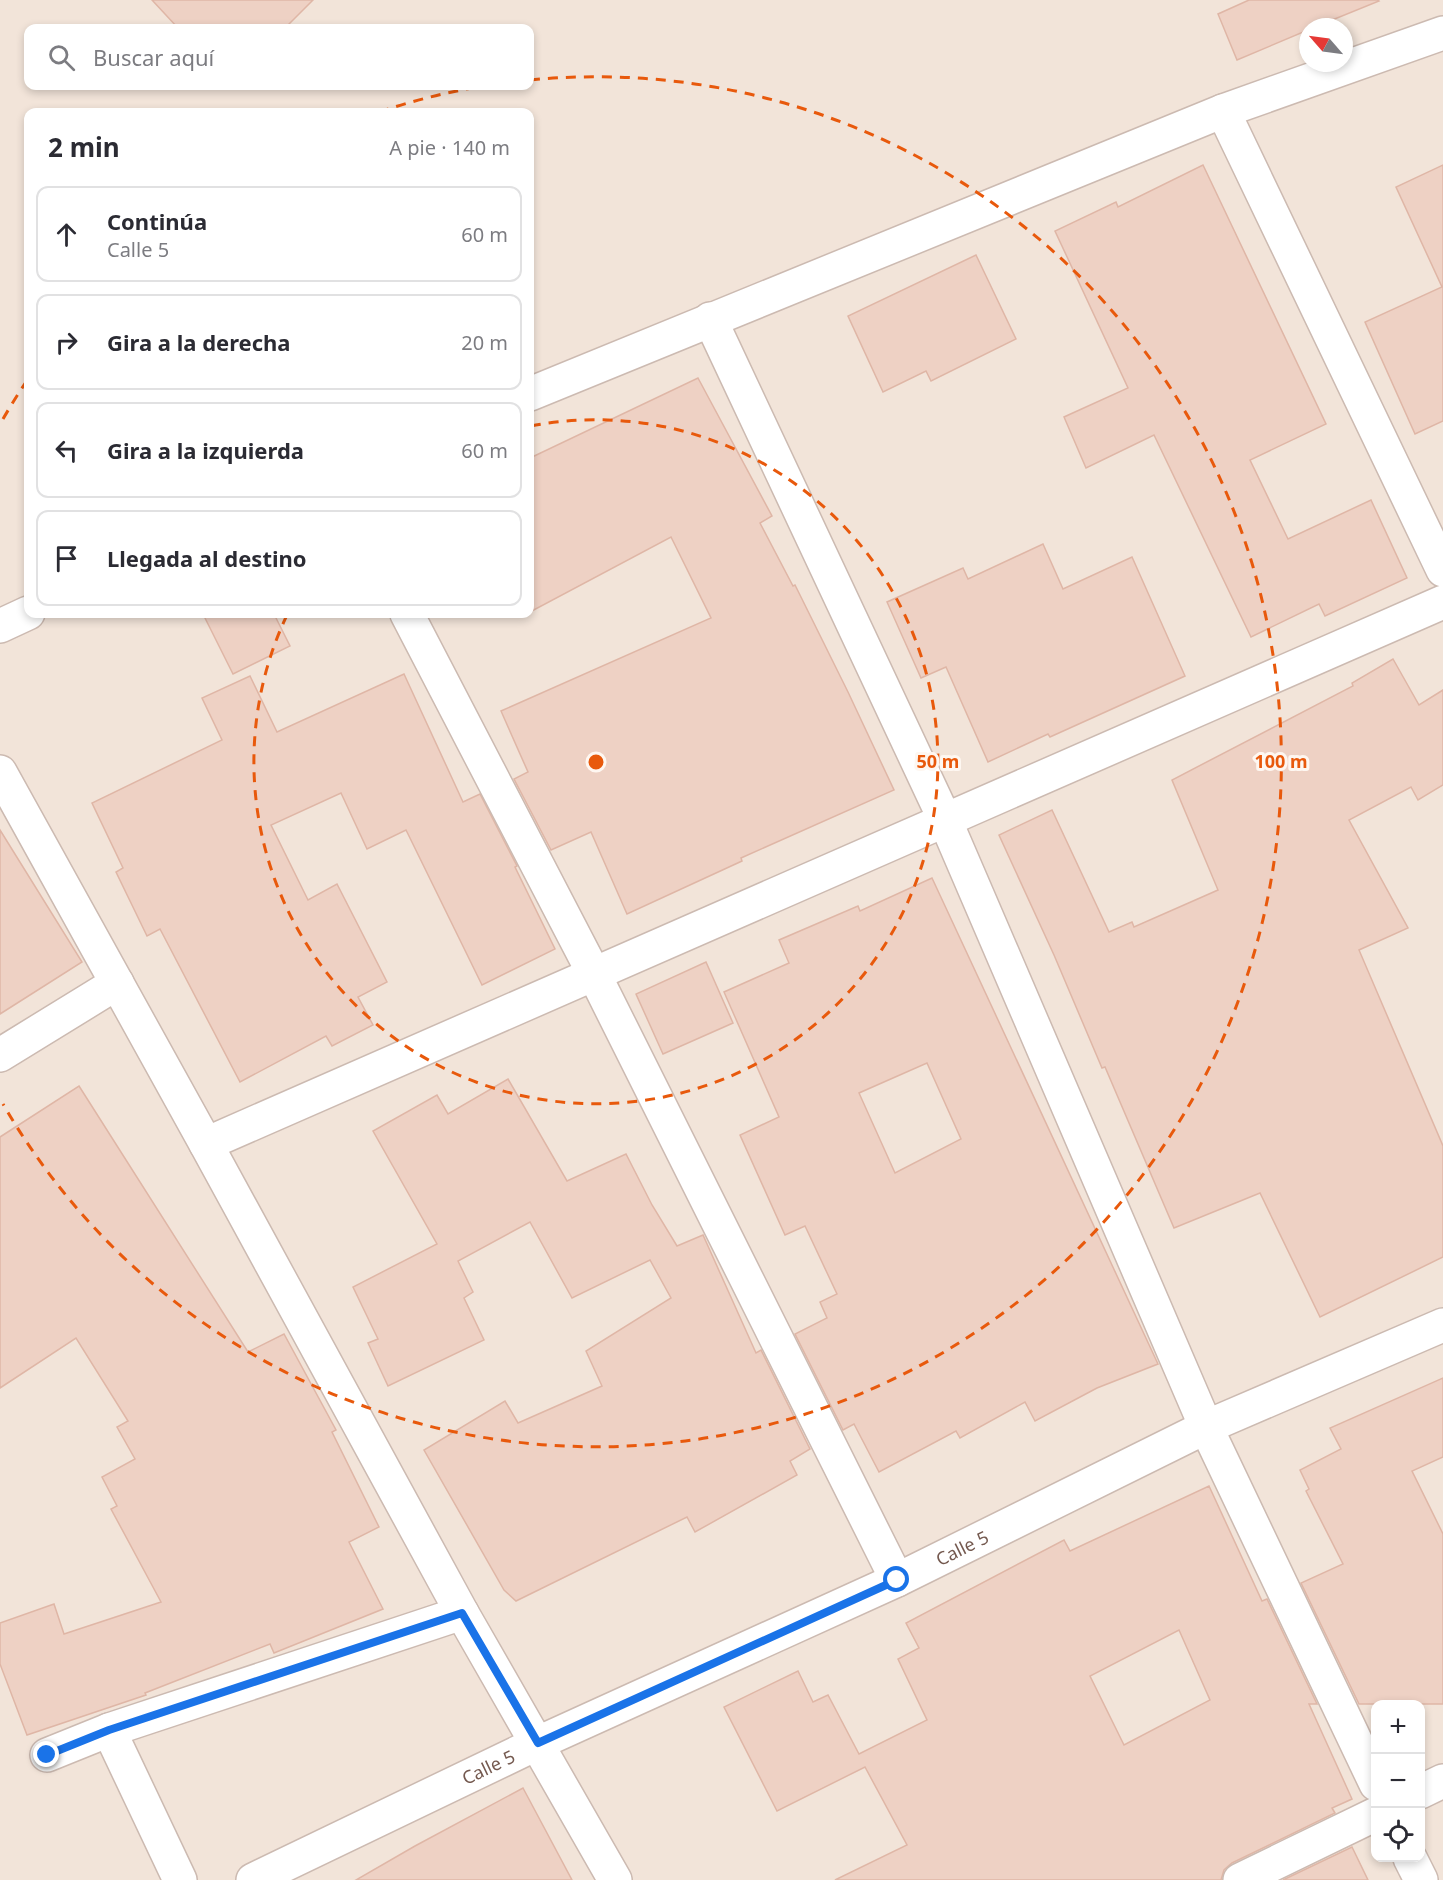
<!DOCTYPE html>
<html lang="es">
<head>
<meta charset="utf-8">
<style>
	:root { --surface:#fff; --page:#f2f2f3; --text:#2b2b33; --muted:#7c7c81; --line:#e1e1e2 }
	body { margin:0; font-family:"Noto Sans",sans-serif; background:var(--page); color:var(--text) }
	.controls { position:absolute; right:18px; bottom:18px; display:grid; overflow:hidden; border-radius:12px; box-shadow:0 3px 9px #0003 }
	.controls button { width:54px; height:54px; display:grid; place-items:center; padding:0; border:0; border-bottom:2px solid var(--line); background:var(--surface); color:var(--text); font:30px sans-serif }
	.compass { position:absolute; left:1299px; top:18px; width:54px; height:54px; border-radius:50%; background:var(--surface); box-shadow:0 3px 9px #0003; rotate:298deg }
	.stop { position:absolute; width:18px; height:18px; margin:-14px; border:4px solid #1a73e8; border-radius:50%; background:#fff }
	.stop.end { background:#1a73e8; border-color:#fff; box-shadow:0 2px 6px #0008 }
	.list { margin:0; padding:0; list-style:none }
	h2 { display:flex; justify-content:space-between; align-items:center; height:78px; margin:0; padding:0 24px; font-size:26px }
	h2 small { font-size:20px; font-weight:400; color:var(--muted) }
	.list li { display:grid; grid-template-columns:39px 1fr auto; gap:18px; align-items:center; box-sizing:border-box; height:96px; margin:0 12px 12px; padding:0 12px; border:2px solid var(--line); border-radius:12px }
	.list b { display:block; font-size:22px; white-space:nowrap }
	.list p { margin:0; font-size:20px; white-space:nowrap; color:var(--muted) }
	.list em { font-size:20px; font-style:normal; color:var(--muted) }
	.icon { flex:none; width:33px; height:33px; fill:none; stroke:currentColor; stroke-width:2; stroke-linecap:round; stroke-linejoin:round }
	.map { position:relative; flex:none; width:1443px; height:1880px; overflow:hidden }
	.search { position:absolute; background:var(--surface); box-shadow:0 3px 9px #0003; left:24px; top:24px; width:510px; height:66px; display:flex; align-items:center; gap:15px; box-sizing:border-box; padding:0 21px; border-radius:12px; color:var(--muted); font-size:22px }
	.panel { position:absolute; background:var(--surface); box-shadow:0 3px 9px #0003; left:24px; top:108px; width:510px; height:510px; border-radius:12px }
	.map>svg:first-child { display:block }
</style>
</head>
<body>
<div class="map">
<svg width="1443" height="1880" viewBox="0 0 1443 1880">
	<rect width="100%" height="100%" fill="#fbf3ea"/>
	<path fill="#f2e4d9" fill-rule="evenodd" d="M0,0H1443V1880H0ZM1308,27H1344V63H1308ZM28,28H530V86H28ZM28,112H530V614H28ZM1376,1704H1420V1858H1376Z"/>
	<g fill="#eed1c4" stroke="#dfb6a6" stroke-width="1.5" fill-rule="evenodd">
		<polygon points="152,0 313,0 285,28 178,28"/>
		<polygon points="1249,0 1378,0 1379,1 1315,27 1308,27 1308,30 1237,60 1218,14"/>
		<polygon points="1203,165 1326,424 1250,460 1288,539 1371,500 1407,578 1325,616 1319,604 1251,637 1154,435 1086,468 1064,417 1128,388 1055,231 1116,202 1118,207"/>
		<polygon points="1443,165 1443,421 1415,434 1365,322 1442,287 1396,187"/>
		<polygon points="976,255 1016,339 931,381 926,371 883,392 848,316"/>
		<polygon points="698,378 772,516 760,523 793,586 795,585 848,692 894,790 741,858 742,861 627,914 591,832 551,850 514,779 528,772 501,711 711,618 671,537 530,612 530,458"/>
		<polygon points="1043,544 1063,589 1132,557 1185,676 1050,737 1048,734 988,762 946,667 921,678 887,602 963,568 968,579"/>
		<polygon points="203,614 274,614 290,646 233,674"/>
		<polygon points="1393,659 1419,705 1443,690 1443,785 1418,800 1411,787 1349,820 1408,928 1359,950 1443,1146 1443,1257 1320,1317 1260,1193 1174,1228 1105,1067 1102,1068 1054,955 999,835 1052,810 1109,932 1132,922 1134,927 1218,890 1172,780 1353,686 1352,683"/>
		<polygon points="404,674 463,802 480,794 517,866 515,867 555,949 482,985 406,830 367,849 341,793 271,825 308,900 337,884 387,982 358,997 373,1025 332,1046 326,1036 240,1082 160,929 147,936 116,872 123,868 92,803 222,740 202,698 250,676 277,732"/>
		<polygon points="0,830 82,962 0,1014"/>
		<path d="M932,878L1158,1364L1097,1388L1035,1421L1025,1402L960,1438L956,1431L879,1472L854,1424L843,1430L795,1334L827,1318L820,1302L837,1294L805,1226L785,1235L740,1135L779,1117L724,992L789,963L779,940L858,906L860,911ZM927,1063L961,1139L895,1173L859,1093Z"/>
		<polygon points="706,962 733,1023 663,1054 636,994"/>
		<polygon points="508,1079 567,1181 626,1154 652,1205 677,1246 703,1235 756,1353 761,1350 810,1449 790,1461 797,1475 695,1532 687,1517 516,1601 504,1590 424,1450 505,1401 518,1423 602,1386 586,1351 671,1298 650,1260 572,1298 530,1222 458,1261 473,1292 464,1298 484,1340 388,1386 368,1343 378,1339 353,1287 437,1244 373,1131 437,1095 448,1114"/>
		<polygon points="79,1086 248,1352 284,1334 336,1430 332,1432 379,1527 349,1542 383,1609 274,1653 270,1644 145,1693 146,1695 27,1735 0,1664 0,1623 54,1604 64,1634 161,1602 111,1509 117,1506 102,1477 135,1459 117,1427 128,1421 76,1338 0,1388 0,1137"/>
		<polygon points="1443,1378 1443,1457 1412,1471 1443,1534 1443,1704 1359,1704 1301,1583 1343,1564 1306,1491 1309,1489 1300,1470 1341,1449 1330,1428"/>
		<path d="M1209,1486L1262,1601L1267,1599L1317,1704H1309L1352,1799L1332,1808L1335,1813L1232,1863L1224,1870L1221,1880H835L907,1845L865,1767L777,1811L724,1707L798,1671L813,1702L828,1695L859,1754L927,1720L898,1659L919,1648L906,1623L1064,1540L1070,1551ZM1179,1630L1210,1700L1124,1745L1090,1676Z"/>
		<polygon points="523,1788 572,1880 356,1880 415,1846"/>
		<polygon points="1352,1847 1368,1880 1283,1880"/>
	</g>
	<g fill="none" stroke-linecap="round" stroke-linejoin="round">
		<g stroke="#ccbab1" stroke-width="36">
			<g id="minor">
				<polyline points="1223,111 1443,570"/>
				<polyline points="710,319 945,820 1206,1427 1376,1784"/>
				<polyline points="530,394 1223,111 1443,33"/>
				<polyline points="407,614 594,974 897,1580"/>
				<polyline points="0,626 28,613"/>
				<polyline points="0,772 206,1144 462,1613 615,1880"/>
				<polyline points="0,1055 117,983"/>
				<polyline points="206,1144 1443,602"/>
				<polyline points="109,1730 180,1880"/>
				<polyline points="47,1755 109,1730 462,1613"/>
				<polyline points="1420,1792 1443,1781"/>
				<polyline points="1410,1858 1421,1880"/>
				<path id="s1" d="M253,1880L538,1743L897,1580L1206,1427L1443,1325"/>
				<polyline points="1240,1880 1376,1814"/>
			</g>
		</g>
		<use href="#minor" stroke="#fff" stroke-width="33"/>
	</g>
	<g fill="none" stroke-linecap="round" stroke-linejoin="round">
		<polyline stroke="#1a73e8" stroke-width="8" points="47,1755 109,1730 462,1613 538,1743 897,1580"/>
	</g>
	<g fill="none" stroke="#e8590c" stroke-width="3" stroke-dasharray="10 8">
		<path d="M531 426A342 342 0 1 1 287 615"/>
		<path d="M3 419A685 685 0 0 1 28 379M379 112A685 685 0 0 1 483 86M530 80A685 685 0 1 1 3 1104"/>
	</g>
	<g text-anchor="middle" dominant-baseline="central" stroke-width="6" stroke-linejoin="round" paint-order="stroke">
		<g font-size="18" fill="#74594f" stroke="#fef7f1">
			<text stroke="none"><textPath href="#s1" startOffset="783">Calle 5</textPath></text>
			<text stroke="none"><textPath href="#s1" startOffset="261">Calle 5</textPath></text>
		</g>
	</g>
	<circle cx="596" cy="762" r="9" fill="#e8590c" stroke="#fef7f1" stroke-width="3"/>
	<g font-size="18" text-anchor="middle" font-weight="bold" fill="#e8590c" stroke="#fef7f1" stroke-width="6" stroke-linejoin="round" paint-order="stroke">
		<text x="938" y="768">50 m</text>
		<text x="1281" y="768">100 m</text>
	</g>
</svg>
<div class="controls">
<button>+</button>
<button>−</button>
<button><svg class="icon" aria-label="locate" viewBox="0 0 24 24"><circle cx="12" cy="12" r="6"/><path d="M12 2v4M12 18v4M2 12h4M18 12h4"/></svg></button>
</div>
<svg class="compass" viewBox="-18 -18 36 36"><path d="M0-13l5 13h-10z" fill="#e53935"/><path d="M0 13l5-13h-10z" fill="#7c7c81"/></svg>
<div class="stop" style="left:897px;top:1580px"></div>
<div class="stop end" style="left:47px;top:1755px"></div>
<div class="search"><svg class="icon" aria-label="search" viewBox="0 0 24 24"><circle cx="10" cy="10" r="6"/><path d="M15 15l6 6"/></svg>Buscar aquí</div>
<section class="panel">
<h2>2 min<small>A pie · 140 m</small></h2>
<ul class="list">
<li><svg class="icon" aria-label="ahead" viewBox="0 0 24 24"><path d="M12 20V5M6 11l6-6 6 6"/></svg><div><b>Continúa</b><p>Calle 5</p></div><em>60 m</em></li>
<li><svg class="icon" aria-label="right" viewBox="0 0 24 24"><path d="M7 20v-9h11M14 6l5 5-5 5"/></svg><div><b>Gira a la derecha</b></div><em>20 m</em></li>
<li><svg class="icon" aria-label="left" viewBox="0 0 24 24"><path d="M17 20v-9H6M10 6l-5 5 5 5"/></svg><div><b>Gira a la izquierda</b></div><em>60 m</em></li>
<li><svg class="icon" aria-label="arrive" viewBox="0 0 24 24"><path d="M6 21V4h12l-3 4 3 4H6"/></svg><div><b>Llegada al destino</b></div></li>
</ul>
</section>
</div>
</body>
</html>
